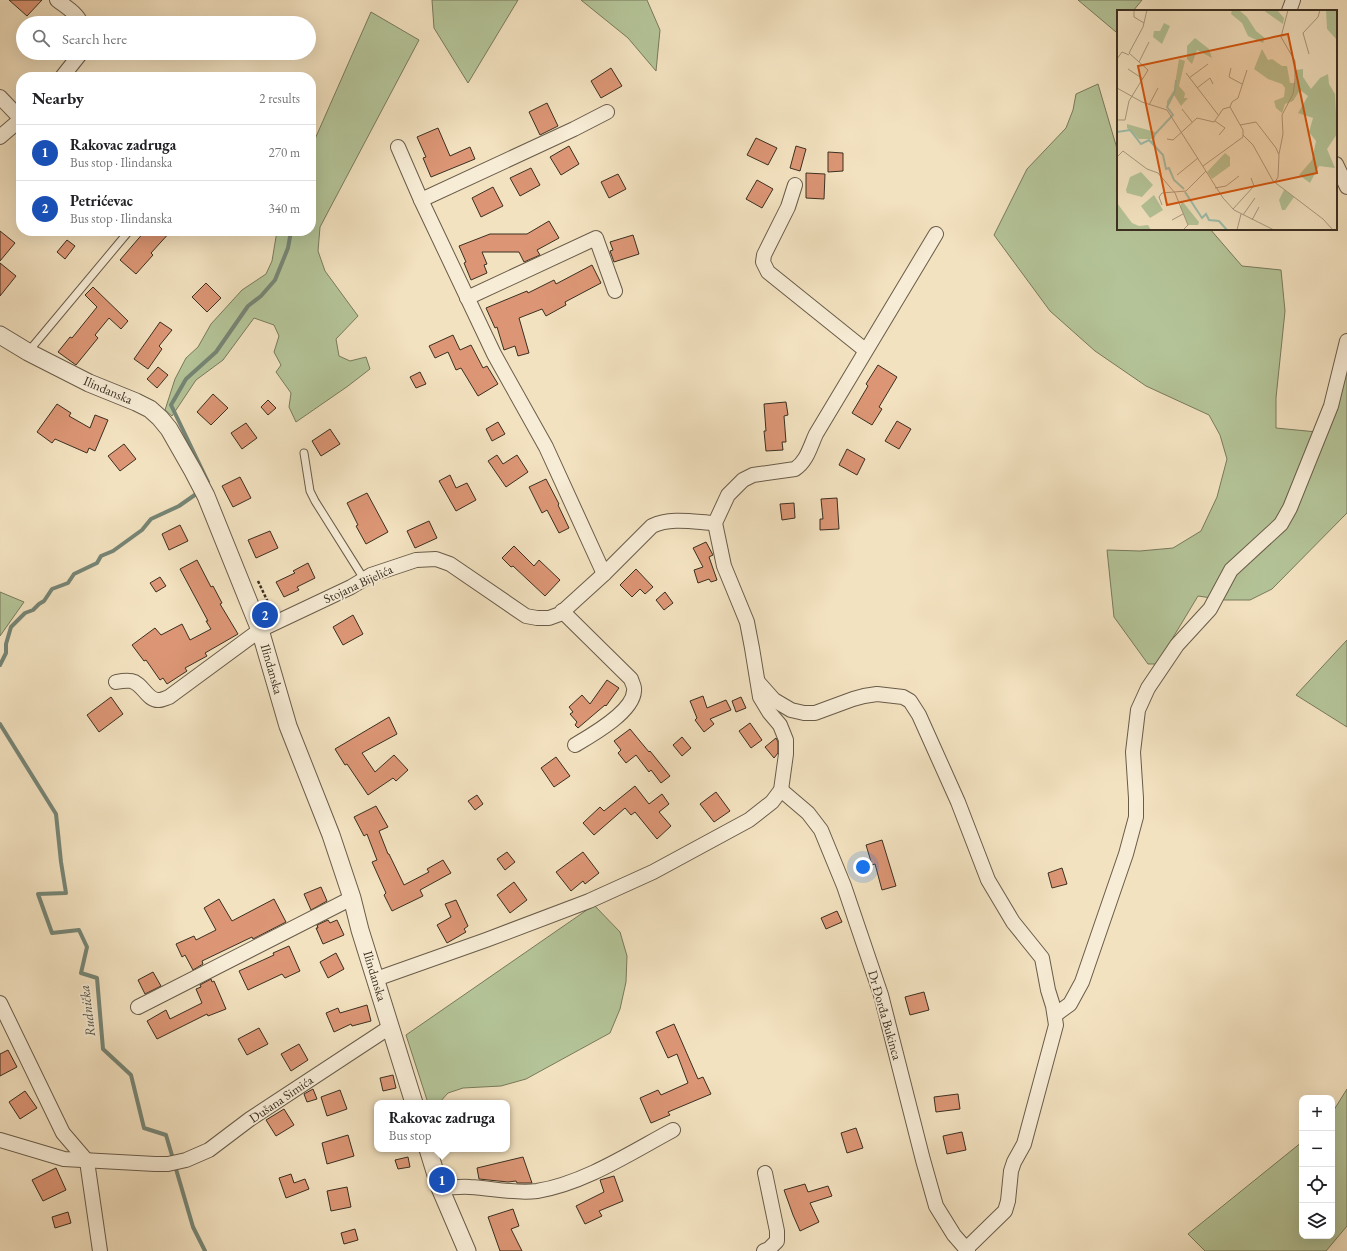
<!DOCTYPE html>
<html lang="en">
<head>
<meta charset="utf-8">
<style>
	:root { --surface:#fff; --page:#f6f6f6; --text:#202124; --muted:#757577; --line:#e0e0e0; --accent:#0b8043 }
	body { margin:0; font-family:"EB Garamond",serif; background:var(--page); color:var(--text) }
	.controls { position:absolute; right:12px; bottom:12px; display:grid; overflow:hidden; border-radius:8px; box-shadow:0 4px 16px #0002 }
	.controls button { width:36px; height:36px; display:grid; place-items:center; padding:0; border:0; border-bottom:1px solid var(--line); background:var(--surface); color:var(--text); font:20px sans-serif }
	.you { position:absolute; left:863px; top:867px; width:14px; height:14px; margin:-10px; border:3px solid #fff; border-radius:50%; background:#1a73e8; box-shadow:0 0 0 6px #1a73e833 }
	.badge { display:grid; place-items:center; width:26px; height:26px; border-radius:50%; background:var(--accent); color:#fff; font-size:13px; font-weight:700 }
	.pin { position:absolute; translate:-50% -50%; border:2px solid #fff; box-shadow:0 1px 4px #0006 }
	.popup { position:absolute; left:374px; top:1100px; width:136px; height:52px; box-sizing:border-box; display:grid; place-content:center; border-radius:8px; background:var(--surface); filter:drop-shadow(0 1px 3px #0005); font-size:13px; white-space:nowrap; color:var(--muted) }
	.popup b { font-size:15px; color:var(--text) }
	.popup::after { content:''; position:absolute; left:50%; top:100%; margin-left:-8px; border:8px solid transparent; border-top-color:var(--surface) }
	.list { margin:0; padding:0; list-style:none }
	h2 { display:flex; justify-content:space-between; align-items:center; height:52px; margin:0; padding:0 16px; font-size:17px }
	h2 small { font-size:13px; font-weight:400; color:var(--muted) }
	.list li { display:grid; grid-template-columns:26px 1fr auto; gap:12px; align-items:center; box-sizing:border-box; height:56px; padding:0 16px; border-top:1px solid var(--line) }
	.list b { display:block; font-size:15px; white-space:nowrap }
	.list p { margin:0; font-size:13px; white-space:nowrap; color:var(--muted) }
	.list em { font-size:13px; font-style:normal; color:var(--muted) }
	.icon { flex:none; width:22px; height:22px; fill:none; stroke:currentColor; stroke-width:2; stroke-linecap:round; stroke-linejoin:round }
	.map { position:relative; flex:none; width:1347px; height:1251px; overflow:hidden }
	.search { position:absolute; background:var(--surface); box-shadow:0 4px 16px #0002; left:16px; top:16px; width:300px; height:44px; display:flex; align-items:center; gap:10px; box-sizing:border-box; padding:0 14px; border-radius:22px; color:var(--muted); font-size:15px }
	.panel { position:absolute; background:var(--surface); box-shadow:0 4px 16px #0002; left:16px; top:72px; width:300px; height:164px; border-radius:16px }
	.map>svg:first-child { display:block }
</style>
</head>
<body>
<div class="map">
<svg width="1347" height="1251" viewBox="0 0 1347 1251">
	<rect width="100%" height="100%" fill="#f3e2c0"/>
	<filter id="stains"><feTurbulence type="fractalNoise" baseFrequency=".005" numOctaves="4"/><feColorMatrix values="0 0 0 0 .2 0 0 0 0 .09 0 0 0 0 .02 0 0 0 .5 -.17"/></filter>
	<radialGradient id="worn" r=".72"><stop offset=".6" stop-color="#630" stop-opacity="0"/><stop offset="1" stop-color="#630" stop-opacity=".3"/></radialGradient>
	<g fill="#b4c498" stroke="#787a5c">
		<polygon points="432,0 518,0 468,83 434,28"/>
		<polygon points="581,0 647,0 660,30 656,71 628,38"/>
		<polygon points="1078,0 1142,0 1133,11 1118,11 1118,30 1116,32"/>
		<polygon points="371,12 419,40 320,227 318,251 325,271 358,316 336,339 339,356 350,361 366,357 370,369 348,386 296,422 289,407 291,393 276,372 281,365 274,352 279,336 274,325 254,318 223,360 196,380 172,416 165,410 175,379 186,358 198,347 211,324 242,290 266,274 272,261 277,231 311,231 311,148"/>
		<polygon points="1098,84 1118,152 1118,229 1210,229 1242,266 1281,270 1285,311 1276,398 1276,428 1317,432 1347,336 1347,513 1272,589 1250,600 1225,600 1198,596 1157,664 1148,664 1114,617 1107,550 1140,551 1173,548 1201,531 1217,497 1227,459 1220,435 1209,415 1146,386 1095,351 1050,311 994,235 1027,169 1066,128 1073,110 1076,94"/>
		<polygon points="0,592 24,602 0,636"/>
		<polygon points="1347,640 1347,727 1296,695"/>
		<polygon points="594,905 620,932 627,956 626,982 620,1009 610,1033 526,1079 501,1086 463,1088 448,1093 439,1103 428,1103 406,1035"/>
		<polygon points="1347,1089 1347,1226 1326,1251 1205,1251 1188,1234 1302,1142 1302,1236 1332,1236 1332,1113"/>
	</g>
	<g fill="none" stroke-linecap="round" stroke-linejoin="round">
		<g stroke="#768575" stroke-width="4">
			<polyline points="208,482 171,405 186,379 216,352 248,306 261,296 275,280 288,248 291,231"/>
			<polyline points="0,665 6,653 6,644 11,627 25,613 33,610 39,604 44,601 52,589 68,583 74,574 97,563 101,556 113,551 142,530 151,519 179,506 199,492"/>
			<polyline points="0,724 56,814 61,862 66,893 38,894 52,933 79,930 87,947 81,973 97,978 103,1049 131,1075 144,1128 166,1135 193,1227 205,1251"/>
		</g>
	</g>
	<g fill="#dc9675" stroke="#3b2f21">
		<polygon points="9,0 42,0 27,16"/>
		<polygon points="611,68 622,86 601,98 591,81"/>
		<polygon points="547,103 558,126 540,135 529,112"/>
		<polygon points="438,128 450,156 470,147 475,159 431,177 423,158 426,157 417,137"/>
		<polygon points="756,138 777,148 768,165 747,155"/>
		<polygon points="569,146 579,164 561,175 550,157"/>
		<polygon points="796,146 806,149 800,171 790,168"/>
		<polygon points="828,152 843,153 843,171 828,172"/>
		<polygon points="531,168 540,185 520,196 510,178"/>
		<polygon points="806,173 825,174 824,199 806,198"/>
		<polygon points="618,174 626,189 609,198 601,182"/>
		<polygon points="757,180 773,189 762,208 746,199"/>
		<polygon points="493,187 503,206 481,217 472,198"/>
		<polygon points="549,221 559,238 537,250 540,255 524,262 519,252 482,252 487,264 484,265 487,273 471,280 464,263 466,262 459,246 490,234 527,234"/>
		<polygon points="0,231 15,243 0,261"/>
		<polygon points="145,231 171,231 151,253 153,255 136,274 120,260"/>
		<polygon points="633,235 639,254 614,262 610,251 613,250 610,242"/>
		<polygon points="67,240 75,246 65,259 57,252"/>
		<polygon points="0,263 16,276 0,296"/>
		<polygon points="592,265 601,283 565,302 566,305 546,316 542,309 519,318 529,353 518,356 515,346 504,350 497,327 495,328 486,308 527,291 528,293 554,280 556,284"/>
		<polygon points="206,283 221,298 207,312 192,297"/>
		<polygon points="93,287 128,321 121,329 109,318 95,335 98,338 76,365 58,352 70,337 72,338 97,307 85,295"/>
		<polygon points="160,322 172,330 159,346 162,349 148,369 134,359"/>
		<polygon points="453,335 460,350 471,345 483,368 487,366 498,384 478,396 461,368 456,370 448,352 435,358 429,346"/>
		<polygon points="878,365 897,377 879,407 882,409 872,425 852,413 868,386 866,384"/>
		<polygon points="158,367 168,375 157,388 147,379"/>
		<polygon points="420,372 426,384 416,388 410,377"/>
		<polygon points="213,394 228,408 211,425 197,412"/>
		<polygon points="268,400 276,408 268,415 261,407"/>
		<polygon points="786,402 788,415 784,416 786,442 782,442 783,450 766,451 764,431 766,431 764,404"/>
		<polygon points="57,404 71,413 69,416 90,428 95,415 108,420 95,451 89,448 87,453 55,439 52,443 37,432"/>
		<polygon points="897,421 911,429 899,449 885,441"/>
		<polygon points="498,422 505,434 492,441 486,429"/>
		<polygon points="246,423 257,438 242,449 231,433"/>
		<polygon points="330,429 340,444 321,456 312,441"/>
		<polygon points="124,444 136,459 120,471 108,456"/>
		<polygon points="847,449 865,459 857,475 839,465"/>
		<polygon points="497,455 503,464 517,455 528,472 506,487 488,461"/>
		<polygon points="450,475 456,488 467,483 476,500 456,511 439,481"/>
		<polygon points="240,477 251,498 233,507 222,486"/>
		<polygon points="546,479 559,504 558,505 569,528 559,533 547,510 542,513 529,487"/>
		<polygon points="367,493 388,532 366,544 356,526 358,525 347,503"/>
		<polygon points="837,498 839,529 820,530 820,519 823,519 821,499"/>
		<polygon points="794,503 795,518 782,520 780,504"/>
		<polygon points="429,521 437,538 415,548 407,531"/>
		<polygon points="180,525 188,541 169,550 162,534"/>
		<polygon points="270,531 278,548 256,558 248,540"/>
		<polygon points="706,542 713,555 709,557 717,580 711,582 709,579 698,583 694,570 703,567 693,548"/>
		<polygon points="514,546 534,566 539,560 560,580 545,596 513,566 511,567 502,558"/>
		<polygon points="197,560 211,587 213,586 222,603 220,604 238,634 205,653 207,656 185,668 187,671 167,684 163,678 160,680 146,660 144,661 132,645 155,628 161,635 182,624 190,640 211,629 206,621 208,621 180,569"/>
		<polygon points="308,563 315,578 297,587 299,590 284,597 276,582 295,573 293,571"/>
		<polygon points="636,569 653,587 645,594 640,589 632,597 620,585"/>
		<polygon points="160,577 166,586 156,592 150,583"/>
		<polygon points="665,592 673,603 664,610 656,600"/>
		<polygon points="353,615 363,634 343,645 333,627"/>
		<polygon points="607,680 619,688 606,706 605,705 578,728 575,725 577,722 570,714 573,712 569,707 582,695 590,704"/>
		<polygon points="703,696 707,708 726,700 731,710 710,719 714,724 704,732 695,720 697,718 690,701"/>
		<polygon points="111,697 123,714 99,732 87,715"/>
		<polygon points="741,697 746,708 736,712 732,701"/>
		<polygon points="389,717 397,734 362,753 375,772 394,755 408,770 396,781 393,778 368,795 347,764 345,765 335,749"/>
		<polygon points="750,723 762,740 751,748 739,731"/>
		<polygon points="630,729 649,752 650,751 670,776 661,783 651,770 649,772 636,755 626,763 618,753 621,750 614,741"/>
		<polygon points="682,737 691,748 682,756 673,745"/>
		<polygon points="776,738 778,742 778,753 774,758 765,747"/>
		<polygon points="556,757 570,776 554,787 541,768"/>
		<polygon points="635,786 649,804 662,794 669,804 659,812 671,826 657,839 635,812 631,815 625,808 594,835 583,823 600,807 604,811"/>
		<polygon points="716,792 730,811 714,822 700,804"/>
		<polygon points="477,795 483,804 475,810 468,801"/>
		<polygon points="376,806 388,827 379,831 388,854 389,854 404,885 429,872 427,869 443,860 451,873 420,890 423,896 392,911 384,895 386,893 372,862 377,860 367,834 364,836 354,817"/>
		<polygon points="882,840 896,886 882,890 875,864 872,865 866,845"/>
		<polygon points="507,852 515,862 505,870 497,859"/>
		<polygon points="583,852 599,873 585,884 583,881 571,891 556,872"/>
		<polygon points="1062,868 1067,884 1052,888 1048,873"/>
		<polygon points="514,882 527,900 510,913 497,895"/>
		<polygon points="321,887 327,901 311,910 304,894"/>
		<polygon points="219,899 232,921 274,899 286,922 253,939 252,937 202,961 203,964 193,970 185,955 182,957 176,944 194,936 196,940 216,930 204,908"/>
		<polygon points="456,900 468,926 464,929 466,932 447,943 437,925 451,917 445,904"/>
		<polygon points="837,911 842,922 826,929 821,918"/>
		<polygon points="328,920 330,923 337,920 344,935 323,944 316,928 318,928 317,925"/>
		<polygon points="289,946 300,971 285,978 282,974 248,990 239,971 274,955 273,953"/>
		<polygon points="336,953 344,969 328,978 320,962"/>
		<polygon points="153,972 161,986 145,994 138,980"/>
		<polygon points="211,979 212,982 214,981 226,1009 208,1016 207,1014 157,1039 147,1021 166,1010 170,1019 202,1003 196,989 201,987 200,985"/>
		<polygon points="924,992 929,1010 910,1015 905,997"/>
		<polygon points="367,1005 371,1021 352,1026 351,1024 334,1032 326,1013 338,1008 340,1013"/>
		<polygon points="674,1024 698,1079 703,1077 711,1094 668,1112 670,1115 651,1123 640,1098 658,1090 661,1095 688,1083 677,1054 668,1058 656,1032"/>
		<polygon points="259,1028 268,1044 247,1055 238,1039"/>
		<polygon points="299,1044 308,1060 291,1071 281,1054"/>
		<polygon points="8,1050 17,1067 0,1076 0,1054"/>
		<polygon points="393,1075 396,1088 383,1091 380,1078"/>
		<polygon points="313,1089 317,1099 307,1102 304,1094"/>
		<polygon points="340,1090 347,1109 327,1116 321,1097"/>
		<polygon points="25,1091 37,1108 20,1119 9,1102"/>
		<polygon points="958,1094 960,1109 936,1112 934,1097"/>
		<polygon points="284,1109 294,1125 276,1136 266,1120"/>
		<polygon points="856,1128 863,1148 847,1153 841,1133"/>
		<polygon points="962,1132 966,1150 947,1154 943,1136"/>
		<polygon points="348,1135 354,1156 327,1164 322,1143"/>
		<polygon points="408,1157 410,1167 398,1169 395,1160"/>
		<polygon points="523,1157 532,1183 517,1183 516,1181 508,1182 479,1179 477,1168"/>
		<polygon points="56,1168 66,1190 43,1201 32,1180"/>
		<polygon points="291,1174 294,1183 305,1179 309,1189 286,1198 279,1178"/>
		<polygon points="614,1176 623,1201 599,1211 602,1216 585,1224 576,1206 604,1192 600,1180"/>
		<polygon points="805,1184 808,1192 828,1186 832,1196 810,1203 819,1222 800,1231 793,1215 784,1190"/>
		<polygon points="347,1187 351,1207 331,1211 327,1191"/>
		<polygon points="513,1209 519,1226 511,1229 522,1251 500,1251 488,1217"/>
		<polygon points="68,1212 71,1223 55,1228 52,1217"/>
		<polygon points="355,1229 358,1240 344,1244 341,1233"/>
	</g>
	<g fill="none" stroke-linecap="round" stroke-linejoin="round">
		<g stroke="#695c49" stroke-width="9">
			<g id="service">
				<polyline points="28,352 129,231"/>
				<polyline points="304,453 310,491 315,501 364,579"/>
			</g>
		</g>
		<g stroke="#695c49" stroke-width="16">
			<g id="minor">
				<path d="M57,0C66,7 77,13 81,23"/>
				<polyline points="1289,11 1293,0"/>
				<polyline points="62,77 81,53"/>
				<polyline points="0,97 21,119"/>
				<polyline points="0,137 21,119"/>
				<polyline points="398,147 421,200 494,354 546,447 604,574"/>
				<polyline points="1336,164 1347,187"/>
				<polyline points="795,185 788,207 764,255 763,262 768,272 865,350"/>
				<polyline points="421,200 574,129 607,112"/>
				<polyline points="467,298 596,238 615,291"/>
				<path d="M562,611L631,679C632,683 635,687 634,691C633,712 592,735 575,745"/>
				<path d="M116,682C121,681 126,680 131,681C143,683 147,701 159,700C162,700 166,698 169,697L260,630L351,587L371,575L416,560L436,559L450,564L526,616L537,618H549L560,614L604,574L652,526C671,517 694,522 715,523"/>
				<polyline points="758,682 774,700 791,710 804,713 815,713 853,699 864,696 877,694 903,697 910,701 919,715 958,802 988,880 1013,922 1042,958 1048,990 1053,1006 1056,1025 1024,1144 1014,1162 1011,1171 1008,1201 1005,1211 966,1249"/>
				<polyline points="781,790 808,813 821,830 844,886 881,995 923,1160 936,1206 954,1235 968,1251"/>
				<path d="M376,979L486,940L589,901L653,872L749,820L772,802L781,790L786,754V740L780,725L769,712L760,697L752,648L747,622L724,566L715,523L728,495L743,480L753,475L795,469C807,461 810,447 816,434L936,234"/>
				<polyline points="0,1003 63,1133 87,1161 100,1251"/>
				<polyline points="138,1007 352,898"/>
				<polyline points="1055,1015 1070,1004 1082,982 1126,854 1136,817 1136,798 1133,752 1138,710 1148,688 1177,645 1210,609 1231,570 1281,524 1290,508 1331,406 1347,341"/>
				<polyline points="0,1140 64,1159 155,1164 168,1164 186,1160 209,1150 250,1119 390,1027"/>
				<path d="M440,1188C450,1188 460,1186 470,1187C492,1188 515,1194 537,1191C585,1183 630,1153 673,1130"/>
				<polyline points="764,1251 769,1249 777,1241 777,1231 765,1173"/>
			</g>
		</g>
		<g stroke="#695c49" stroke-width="19">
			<g id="tertiary">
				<polyline points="0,335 28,352 89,383 136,402 150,409 160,418 169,429 193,471 206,496 260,630 288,726 331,835 352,898 360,930 414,1103"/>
				<polyline points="428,1149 440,1188 467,1251"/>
			</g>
		</g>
		<polyline stroke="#3b2f21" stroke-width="2.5" stroke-dasharray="3 2" stroke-linecap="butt" points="258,581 272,611"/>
		<use href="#service" stroke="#f7ecd6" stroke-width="7"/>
		<use href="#minor" stroke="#f7ecd6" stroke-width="14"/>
		<use href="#tertiary" stroke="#f7ecd6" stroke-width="17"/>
	</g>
	<g text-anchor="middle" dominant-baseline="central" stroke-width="3.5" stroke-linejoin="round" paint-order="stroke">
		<g font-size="13" fill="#3b2f21" stroke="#f7ecd6">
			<text transform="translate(108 390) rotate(23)">Ilindanska</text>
			<text transform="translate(358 584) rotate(-25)">Stojana Bijelića</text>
			<text transform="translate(272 669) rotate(74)">Ilindanska</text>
			<text transform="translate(375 976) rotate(73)">Ilindanska</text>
			<text transform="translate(885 1015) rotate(74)">Dr Đorđa Bukinca</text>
			<text transform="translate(281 1099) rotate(-34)">Dušana Simića</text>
		</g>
		<g font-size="14" font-style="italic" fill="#545344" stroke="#f7ecd6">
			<text transform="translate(87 1011) rotate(-97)">Rudnička</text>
		</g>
	</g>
	<g transform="translate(1117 10)">
		<rect width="220" height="220" fill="#f3e2c0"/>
		<path d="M115,0H122L130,7L139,21L148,28L146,33L131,26L125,13L114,4ZM146,0H160L167,8L166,14ZM209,0H220V30L210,19ZM47,13L53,16L45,34L36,27L37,21H43ZM78,28L92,39L95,48L80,40L75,54L70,49V36ZM145,39L151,50L155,49L165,56H170L173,73H178L179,60L186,59V67L194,79L203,68L211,64L212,74L218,84L220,124L210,139L218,158L202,156L193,173L182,165L195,150L199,131L192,122L196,108L181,103L191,86L183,80L176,91L168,94L165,103L159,98L157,91L167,87L168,78L165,74L151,69L137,59ZM62,49L68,51L62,76L68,83L67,88H71L64,96L57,85L50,98V91L57,80ZM10,114L38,122L35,129H22L10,118ZM108,143L113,147V156L95,169L90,162ZM24,162L36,175L25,187L10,183L9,180L13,167ZM167,180L177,187L168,200H165L162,190ZM37,185L46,200L33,208L24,196ZM65,191L82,212L81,215H71L63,197ZM0,193L15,213L22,216L31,215L34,220H0Z" fill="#b4c498"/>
		<path fill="none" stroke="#9dbfad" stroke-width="2" d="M0,122L13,120L24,134L32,130L46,145L49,159L52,158L57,170L67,179M35,132L38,124L56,105L50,97L58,81L59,70M68,182L85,208L89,204L92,210L102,211L110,220"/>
		<path fill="none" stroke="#a99a80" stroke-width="1" d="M17,1V7L27,13M192,44L186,23L201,7L203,0M0,49L5,42L12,45M22,52L32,32M114,58L112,67L125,74M11,59L26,69M69,63L102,106M72,68L91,54M0,78L25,92L50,100L106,188L117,200L157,220M80,78L93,68L96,74M32,95L41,78M65,99L75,112M0,110H8L12,91L31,60L12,43L26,17L30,0M98,111L108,118L102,125M123,115L139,112L159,138L162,145L161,167L158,172M126,125L136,135L156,171L206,209L216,220M50,129L56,130L80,108L97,112L106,99L113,97M162,144L166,124L165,105L176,84L178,70V51L164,27L171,0M0,147L6,141L30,159L41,163L58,183L71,215L66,220M86,156L126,127V120L113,97L115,92L121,88L130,60M60,165L81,148M98,178L109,176L122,166M45,195L42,187L45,183L69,181L89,161M116,199L137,176L134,168M126,205L138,188M55,210L66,204M135,210L142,197M120,220L124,204"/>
		<path fill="#d7550e" fill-opacity="0.15" stroke="#d7550e" stroke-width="2" d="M171,24L200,163L50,195L21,56Z"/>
		<rect width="220" height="220" fill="none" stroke="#3b2f21" stroke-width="2"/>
	</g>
	<rect width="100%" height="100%" filter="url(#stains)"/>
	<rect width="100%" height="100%" fill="url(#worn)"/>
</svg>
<div class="controls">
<button>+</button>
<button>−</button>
<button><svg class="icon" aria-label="locate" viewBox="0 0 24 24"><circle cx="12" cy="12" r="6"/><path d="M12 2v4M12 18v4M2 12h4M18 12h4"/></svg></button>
<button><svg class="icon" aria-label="layers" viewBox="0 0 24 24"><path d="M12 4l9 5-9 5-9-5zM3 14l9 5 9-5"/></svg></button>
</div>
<div class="you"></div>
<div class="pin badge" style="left:442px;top:1180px;background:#1a4fb4">1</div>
<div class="popup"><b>Rakovac zadruga</b>Bus stop</div>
<div class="pin badge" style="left:265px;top:615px;background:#1a4fb4">2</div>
<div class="search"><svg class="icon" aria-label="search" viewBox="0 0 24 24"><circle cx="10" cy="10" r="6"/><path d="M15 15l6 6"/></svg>Search here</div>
<section class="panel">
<h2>Nearby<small>2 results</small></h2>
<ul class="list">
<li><span class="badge" style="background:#1a4fb4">1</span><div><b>Rakovac zadruga</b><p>Bus stop · Ilindanska</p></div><em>270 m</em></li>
<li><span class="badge" style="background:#1a4fb4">2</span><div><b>Petrićevac</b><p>Bus stop · Ilindanska</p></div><em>340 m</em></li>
</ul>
</section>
</div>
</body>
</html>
